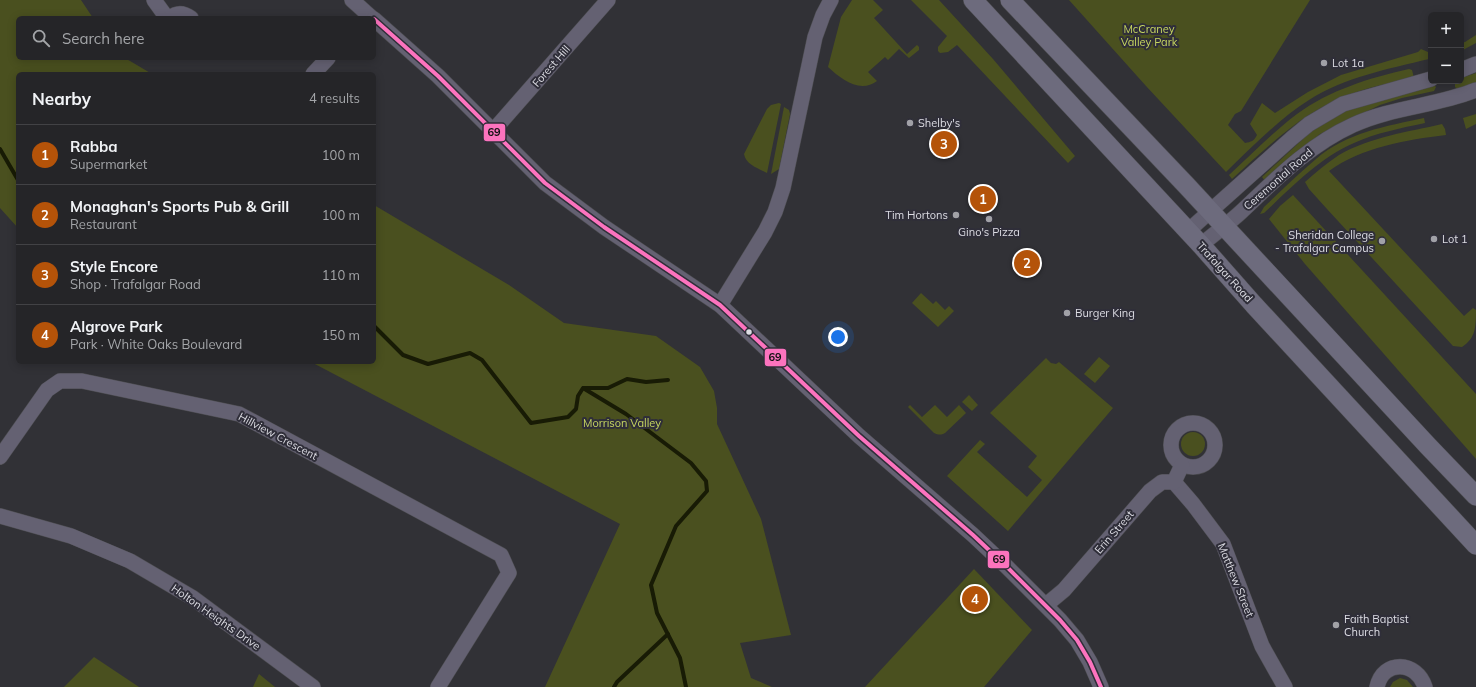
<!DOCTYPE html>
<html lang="en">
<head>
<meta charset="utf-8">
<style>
	:root { --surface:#252528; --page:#2d2d30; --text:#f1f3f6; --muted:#a3a5a8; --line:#424245; --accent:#b45309 }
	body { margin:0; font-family:Mulish,sans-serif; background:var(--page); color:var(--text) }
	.controls { position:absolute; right:12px; top:12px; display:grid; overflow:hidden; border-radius:6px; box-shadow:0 2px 10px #0003 }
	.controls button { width:36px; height:36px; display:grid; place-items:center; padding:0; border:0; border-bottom:1px solid var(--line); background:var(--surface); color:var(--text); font:20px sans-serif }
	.you { position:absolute; left:838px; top:337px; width:14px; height:14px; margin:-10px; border:3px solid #fff; border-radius:50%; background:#1a73e8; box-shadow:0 0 0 6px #1a73e833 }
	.badge { display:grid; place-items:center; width:26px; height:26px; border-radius:50%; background:var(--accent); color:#fff; font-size:13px; font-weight:700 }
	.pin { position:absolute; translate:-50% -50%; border:2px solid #fff; box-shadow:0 1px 4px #0006 }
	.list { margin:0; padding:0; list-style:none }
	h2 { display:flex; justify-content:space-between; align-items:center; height:52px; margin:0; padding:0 16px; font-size:17px }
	h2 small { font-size:13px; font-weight:400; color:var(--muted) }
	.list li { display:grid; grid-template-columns:26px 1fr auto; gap:12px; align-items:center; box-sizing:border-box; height:60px; padding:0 16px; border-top:1px solid var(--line) }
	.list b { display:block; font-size:15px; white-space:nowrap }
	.list p { margin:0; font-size:13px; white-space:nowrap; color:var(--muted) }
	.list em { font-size:13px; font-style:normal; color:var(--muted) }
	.icon { flex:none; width:22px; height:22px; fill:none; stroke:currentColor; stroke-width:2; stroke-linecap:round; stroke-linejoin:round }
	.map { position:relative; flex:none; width:1476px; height:687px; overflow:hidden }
	.search { position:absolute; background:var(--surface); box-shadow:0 2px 10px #0003; left:16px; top:16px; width:360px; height:44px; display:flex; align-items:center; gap:10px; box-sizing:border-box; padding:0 14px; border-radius:6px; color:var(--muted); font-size:15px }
	.panel { position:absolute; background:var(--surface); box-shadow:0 2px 10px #0003; left:16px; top:72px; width:360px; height:292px; border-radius:6px }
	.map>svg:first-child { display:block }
</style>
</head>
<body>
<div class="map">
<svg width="1476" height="687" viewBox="0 0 1476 687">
	<rect width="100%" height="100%" fill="#313136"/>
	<g fill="#4a501f">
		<polygon points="0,0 81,0 93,18 18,18 18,58 125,58 152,74 18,74 18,228 0,208"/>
		<path d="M852,0H873L883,10L874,18L907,54L917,45L919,47V50L909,58L899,49L888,60L885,57L868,72L877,81C860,94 841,79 828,67L841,17Z"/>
		<polygon points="911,0 939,0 993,59 1075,156 1068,163 957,45 948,52 940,53 938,51 938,47 947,36"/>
		<path d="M1069,0H1310L1241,111L1235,114L1228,125L1245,143C1251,142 1254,141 1257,135L1250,124L1262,103L1275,113L1308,92L1341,75L1418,52L1421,49L1428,52L1429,59C1388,69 1345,77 1309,100C1280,118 1251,148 1226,172L1146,86Z"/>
		<polygon points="1476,35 1476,43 1461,51 1461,43 1465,42"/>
		<path d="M1409,69L1412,70L1414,78C1394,82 1373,86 1354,93C1304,110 1271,144 1232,179L1229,175C1251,155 1273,132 1297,114C1330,90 1369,78 1409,69Z"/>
		<polygon points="1476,73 1476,83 1459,90 1455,87 1455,81 1461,81 1461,78"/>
		<polygon points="1434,85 1436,87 1434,91 1402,98 1380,105 1320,134 1265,181 1262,177 1317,126 1343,109"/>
		<path d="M779,103L781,104L767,173C758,168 746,165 744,154L767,109L771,105Z"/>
		<polygon points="784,107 789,110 790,114 779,169 771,174"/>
		<polygon points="1476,114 1476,124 1466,129 1463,118"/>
		<path d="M1424,118L1425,123C1401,128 1376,133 1354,143C1319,158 1291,188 1264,213L1260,214L1264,207C1281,191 1298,174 1316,159C1346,133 1386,126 1424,118Z"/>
		<path d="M1442,124L1445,129L1446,135C1406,140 1362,147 1329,171L1464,316L1473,308L1476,310C1476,326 1476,338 1462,347L1453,346L1327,209L1309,189L1305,182C1316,172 1327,163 1339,155C1370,137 1408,132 1442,124Z"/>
		<polygon points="1293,195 1476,394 1476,459 1305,264 1269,219 1280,206"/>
		<polygon points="374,205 509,285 564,323 656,336 700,367 714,391 717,408 717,424 761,519 791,635 740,643 751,678 772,687 545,687 620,524 311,362 374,362"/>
		<polygon points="921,293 933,304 936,301 945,310 949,306 954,311 938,327 912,303"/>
		<path d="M839,326L849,336L840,346C833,339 833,333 839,326Z"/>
		<polygon points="1099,357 1110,366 1095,383 1084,374"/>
		<polygon points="1046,358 1051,363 1056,364 1059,362 1113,408 1008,531 947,476 980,440 985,444 977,452 1027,497 1042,480 1028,467 1037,456 990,413"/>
		<polygon points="969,395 978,405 972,411 962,402"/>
		<path d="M910,405L922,417L935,405L947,417L959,405L966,413L945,433C941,435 939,435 934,433L908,407Z"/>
		<circle cx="1193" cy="444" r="12"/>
		<polygon points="974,569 1032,630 984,687 865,687"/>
		<polygon points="94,657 139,687 64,687"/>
		<polygon points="259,674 275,687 253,687"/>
		<polygon points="1400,678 1407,680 1413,687 1390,687 1393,682"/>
	</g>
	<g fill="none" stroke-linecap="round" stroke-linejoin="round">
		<g stroke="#181b05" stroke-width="4">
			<polyline points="0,149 18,180"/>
			<polyline points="374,326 403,355 428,364 470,353 482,360 531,423 568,417 576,409 578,396 583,388 626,414 691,463 706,481 707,491 676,526 651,585 657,613 680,658 686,687"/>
			<polyline points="584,388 608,388 627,379 646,382 668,380"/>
			<polyline points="614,687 617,682 668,634"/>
		</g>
		<g stroke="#4d4d51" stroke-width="16">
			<g id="minor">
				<polyline points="154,0 167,18"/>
				<polyline points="352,0 372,18"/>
				<path d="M170,18C177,12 184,13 191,18"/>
				<polyline points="374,19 438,76 545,183 604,227 720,305 859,436 973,535 1007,567 1060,620 1077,640 1090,662 1101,687"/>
				<polyline points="1461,70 1476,64"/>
				<polyline points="313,74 328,58"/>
				<polyline points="493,131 608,0"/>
				<polyline points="1188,231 1292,138 1309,124 1343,104 1431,79"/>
				<path d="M1201,245C1214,234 1228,224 1241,212C1276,179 1309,145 1353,125C1392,107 1437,106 1476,90"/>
				<polyline points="720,305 765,232 775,212 783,188 815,37 823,15 831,0"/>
				<circle cx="1193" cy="445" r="22"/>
				<polyline points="0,457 47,390 60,381 82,381 239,414 501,555 509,573 438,687"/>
				<polyline points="1174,482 1193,504 1223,544 1262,646 1285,687"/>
				<polyline points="0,516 71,536 130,561 193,598 313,687"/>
				<polyline points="1046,605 1064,590 1150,491 1162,482 1174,482 1182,465"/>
				<path d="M1377,687C1383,659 1417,661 1425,687"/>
			</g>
		</g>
		<g stroke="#4d4d51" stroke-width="20">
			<g id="major">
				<polyline points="973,0 1201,245 1254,305 1476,545"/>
				<polyline points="1010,0 1186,185 1428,446 1476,496"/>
			</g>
		</g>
		<use href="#minor" stroke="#646172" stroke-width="15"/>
		<use href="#major" stroke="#6d6b7d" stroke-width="19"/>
		<g stroke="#2f2e39" stroke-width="7">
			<polyline id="bus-1" points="374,19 438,76 545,183 604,227 720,305 859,436 973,535 1007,567 1060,620 1077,640 1090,662 1101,687"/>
		</g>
		<use href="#bus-1" stroke="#fc73be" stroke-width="4"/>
	</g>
	<g fill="#a1a1a7" stroke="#2f2e39" stroke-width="1.5">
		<circle cx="1324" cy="63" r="4"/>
		<circle cx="910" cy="123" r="4"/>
		<circle cx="956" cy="215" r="4"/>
		<circle cx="989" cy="219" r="4"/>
		<circle cx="1434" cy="239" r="4"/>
		<circle cx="1382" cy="241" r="4"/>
		<circle cx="1067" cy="313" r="4"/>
		<circle cx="1336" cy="625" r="4"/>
	</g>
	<circle fill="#dddde4" stroke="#2f2e39" stroke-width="1.5" cx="749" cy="332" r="3.5"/>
	<g text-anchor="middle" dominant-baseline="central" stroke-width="4" stroke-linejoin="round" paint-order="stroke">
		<g font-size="11" fill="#c7d760" stroke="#2f2e39">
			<text x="1149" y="29">McCraney<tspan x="1149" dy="13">Valley Park</tspan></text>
			<text x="622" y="423">Morrison Valley</text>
		</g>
		<g font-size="11" fill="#dddde4" stroke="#2f2e39" text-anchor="start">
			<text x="1332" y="63">Lot 1a</text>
			<text x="918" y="123">Shelby's</text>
			<text x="948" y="215" text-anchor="end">Tim Hortons</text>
			<text x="989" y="232" text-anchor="middle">Gino's Pizza</text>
			<text x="1374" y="235" text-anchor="end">Sheridan College<tspan x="1374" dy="13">- Trafalgar Campus</tspan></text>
			<text x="1442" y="239">Lot 1</text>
			<text x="1075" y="313">Burger King</text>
			<text x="1344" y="619">Faith Baptist<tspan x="1344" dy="13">Church</tspan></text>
		</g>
		<g font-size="11" fill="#dddde4" stroke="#2f2e39">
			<text transform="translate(551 66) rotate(-49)">Forest Hill</text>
			<text transform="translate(1278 179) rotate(-41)">Ceremonial Road</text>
			<text transform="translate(1225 272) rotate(48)">Trafalgar Road</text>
			<text transform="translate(278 436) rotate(28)">Hillview Crescent</text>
			<text transform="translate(1114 532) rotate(-49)">Erin Street</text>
			<text transform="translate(1236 580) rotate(68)">Matthew Street</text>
			<text transform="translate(216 617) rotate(35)">Holton Heights Drive</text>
		</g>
	</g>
	<g stroke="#2f2e39" stroke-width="1.5">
		<rect x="483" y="123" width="23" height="19" rx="4" fill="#fc73be"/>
		<rect x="764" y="348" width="23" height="19" rx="4" fill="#fc73be"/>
		<rect x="987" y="550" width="23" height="19" rx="4" fill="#fc73be"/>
	</g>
	<g font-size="11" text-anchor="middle" font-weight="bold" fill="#111">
		<text x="494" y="136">69</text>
		<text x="775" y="361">69</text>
		<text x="999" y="563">69</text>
	</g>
</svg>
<div class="controls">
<button>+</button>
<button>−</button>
</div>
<div class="you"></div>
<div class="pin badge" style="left:983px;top:199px">1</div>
<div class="pin badge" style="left:1027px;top:263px">2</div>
<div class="pin badge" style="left:944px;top:144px">3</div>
<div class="pin badge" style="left:975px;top:599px">4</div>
<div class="search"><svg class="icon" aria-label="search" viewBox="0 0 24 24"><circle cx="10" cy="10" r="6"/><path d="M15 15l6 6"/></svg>Search here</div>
<section class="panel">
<h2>Nearby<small>4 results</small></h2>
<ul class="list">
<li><span class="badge">1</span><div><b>Rabba</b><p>Supermarket</p></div><em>100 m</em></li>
<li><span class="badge">2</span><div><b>Monaghan's Sports Pub &amp; Grill</b><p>Restaurant</p></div><em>100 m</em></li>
<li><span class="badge">3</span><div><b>Style Encore</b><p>Shop · Trafalgar Road</p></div><em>110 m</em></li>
<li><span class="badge">4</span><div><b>Algrove Park</b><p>Park · White Oaks Boulevard</p></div><em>150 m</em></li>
</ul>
</section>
</div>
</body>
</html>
